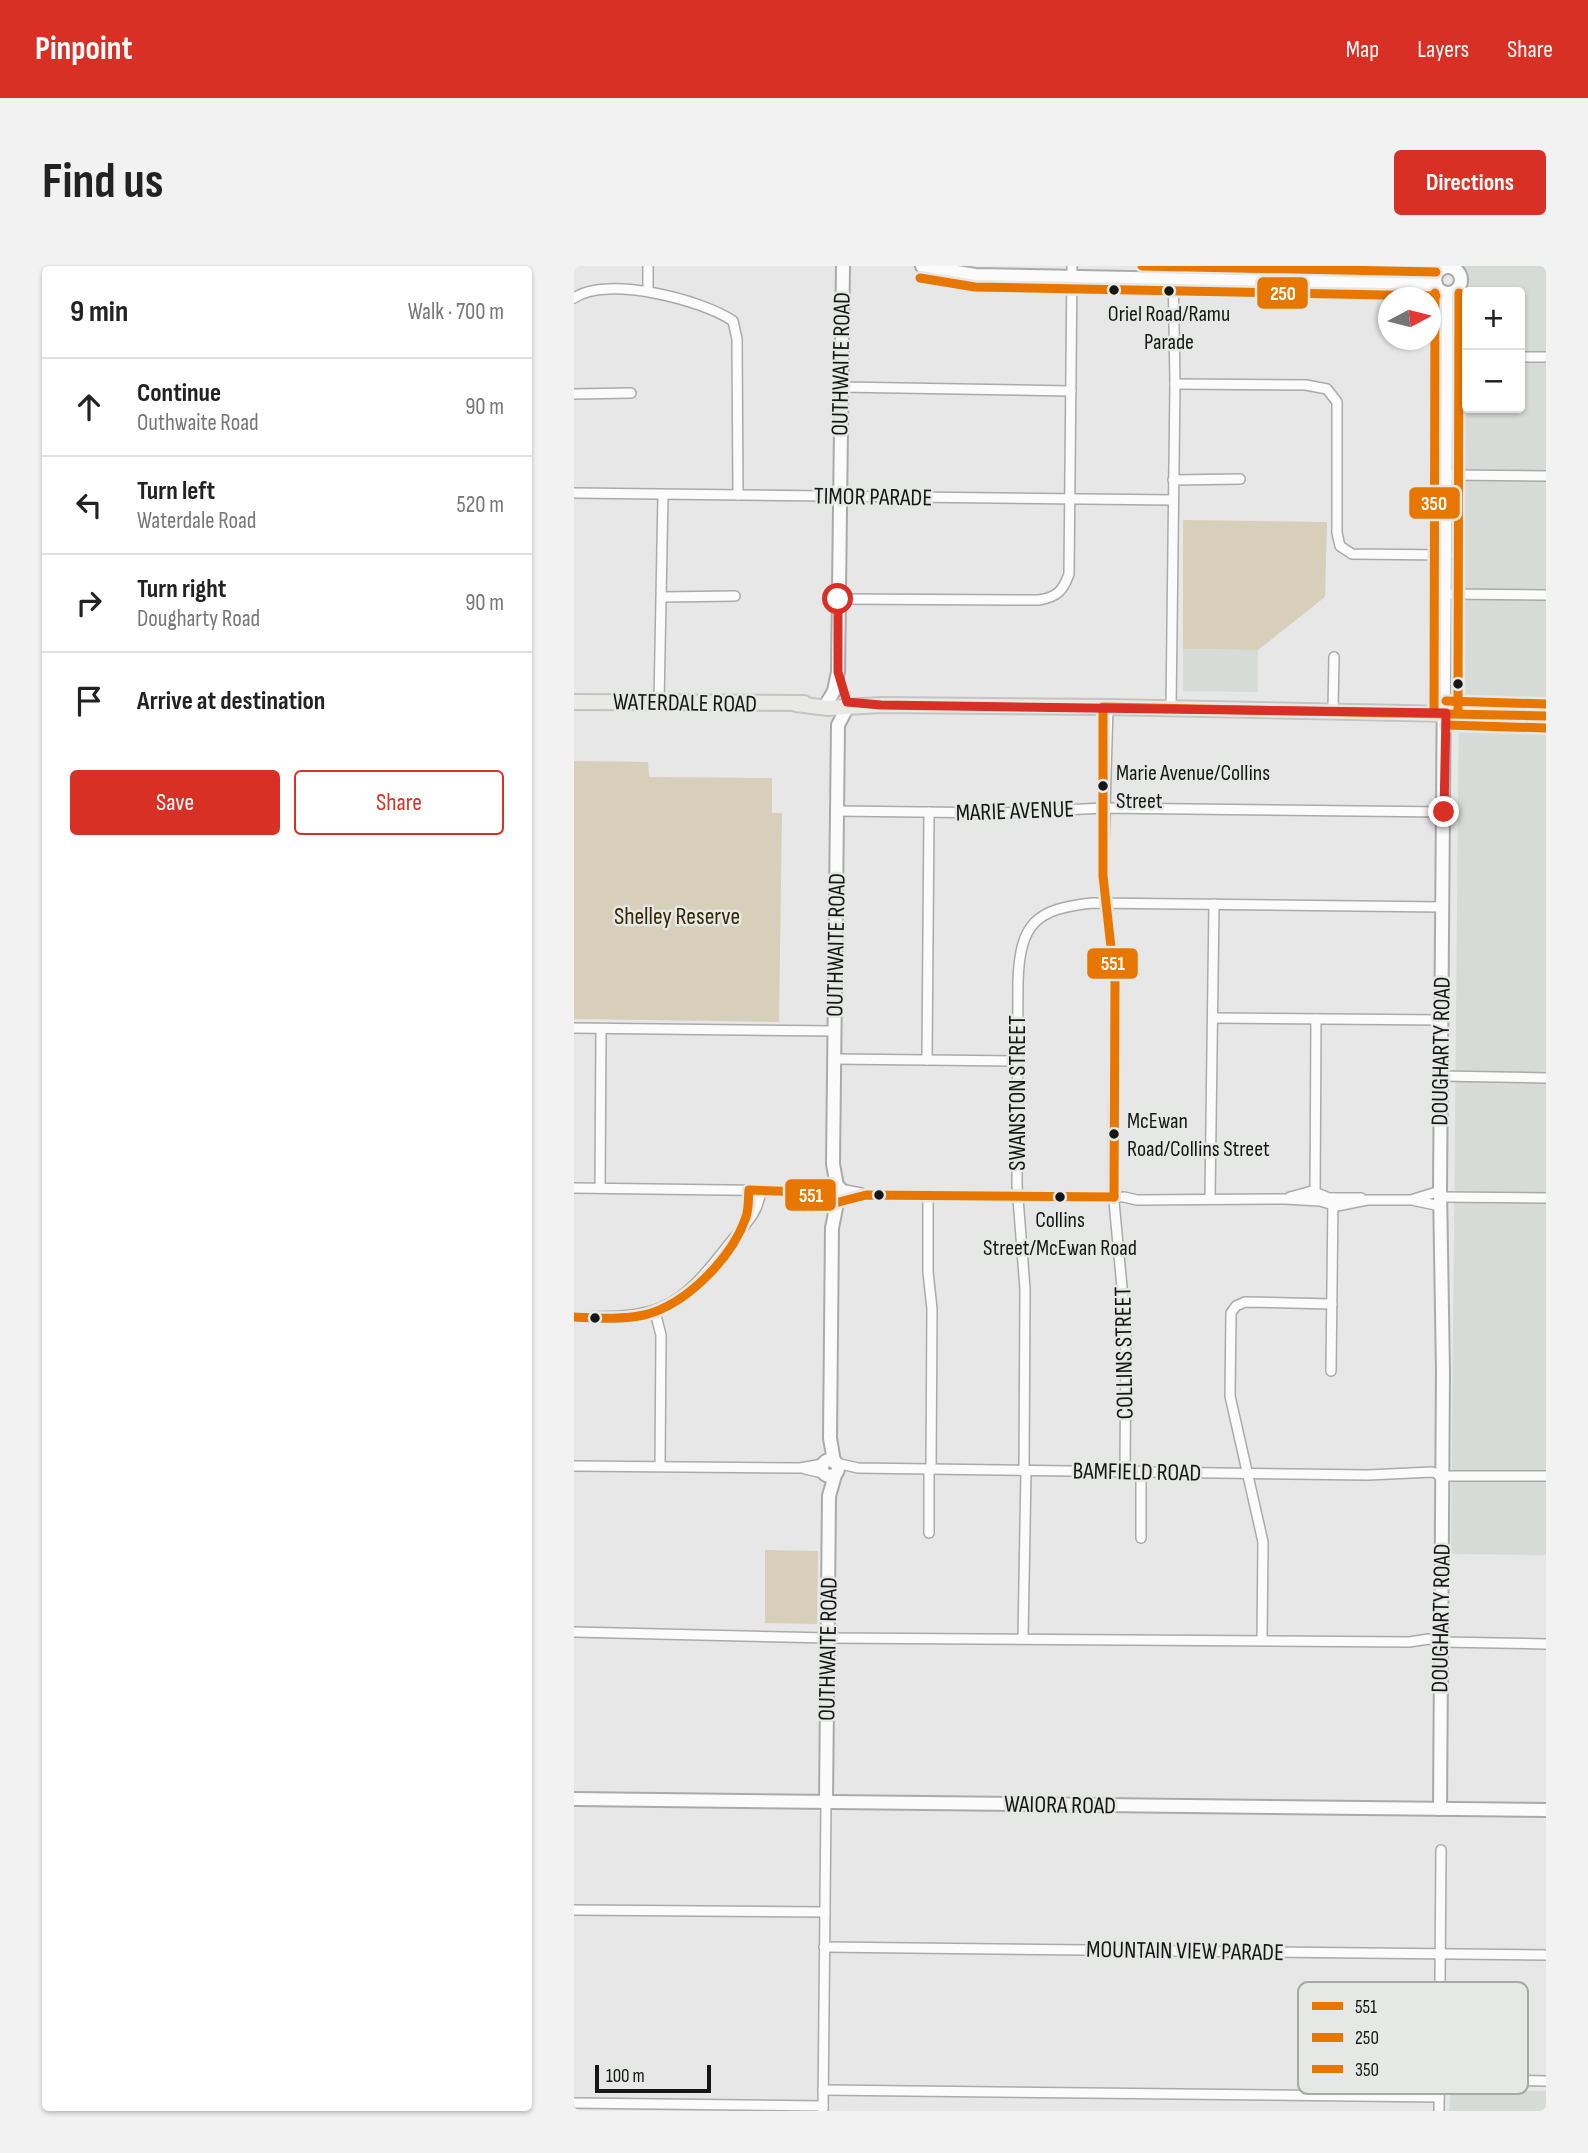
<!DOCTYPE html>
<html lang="en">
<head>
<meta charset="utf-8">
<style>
	:root { --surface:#fff; --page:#f2f2f2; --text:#222; --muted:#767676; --line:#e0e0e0; --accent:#d93025 }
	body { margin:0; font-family:"Sofia Sans Condensed",sans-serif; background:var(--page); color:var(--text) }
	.controls { position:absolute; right:21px; top:21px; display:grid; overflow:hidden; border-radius:7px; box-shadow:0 2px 5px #0004 }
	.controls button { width:63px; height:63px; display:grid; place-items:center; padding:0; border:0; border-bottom:2px solid var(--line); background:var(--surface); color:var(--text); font:35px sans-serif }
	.compass { position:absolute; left:804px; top:21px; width:63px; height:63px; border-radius:50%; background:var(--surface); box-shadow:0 2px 5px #0004; rotate:83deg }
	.scale { position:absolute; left:21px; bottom:18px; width:116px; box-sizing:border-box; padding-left:7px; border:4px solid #151615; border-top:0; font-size:19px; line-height:24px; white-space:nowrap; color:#151615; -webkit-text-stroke:5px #e5e8e5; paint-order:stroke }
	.stop { position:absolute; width:21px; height:21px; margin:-16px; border:5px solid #d93025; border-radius:50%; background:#fff }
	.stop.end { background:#d93025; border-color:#fff; box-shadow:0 2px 7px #0008 }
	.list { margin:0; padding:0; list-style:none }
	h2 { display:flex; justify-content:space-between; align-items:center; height:91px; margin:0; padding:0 28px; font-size:30px }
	h2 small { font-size:23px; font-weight:400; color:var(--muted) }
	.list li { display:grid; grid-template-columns:46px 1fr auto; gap:21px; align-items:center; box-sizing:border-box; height:98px; padding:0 28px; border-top:2px solid var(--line) }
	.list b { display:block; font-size:26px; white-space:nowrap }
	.list p { margin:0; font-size:23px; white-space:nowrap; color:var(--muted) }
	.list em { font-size:23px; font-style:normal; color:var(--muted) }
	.actions { display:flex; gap:14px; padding:21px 28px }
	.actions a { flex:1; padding:16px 0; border:2px solid var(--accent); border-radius:7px; text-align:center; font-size:24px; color:var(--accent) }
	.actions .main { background:var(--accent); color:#fff }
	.icon { flex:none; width:38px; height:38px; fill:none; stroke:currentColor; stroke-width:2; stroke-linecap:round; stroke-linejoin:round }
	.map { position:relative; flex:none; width:972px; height:1845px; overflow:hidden; border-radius:7px }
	header { display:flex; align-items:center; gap:42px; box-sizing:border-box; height:98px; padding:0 35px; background:var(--accent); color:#fff }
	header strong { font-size:33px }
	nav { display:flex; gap:38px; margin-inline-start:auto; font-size:24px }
	.intro { display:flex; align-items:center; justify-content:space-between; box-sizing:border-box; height:168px; padding:0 42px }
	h1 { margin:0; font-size:49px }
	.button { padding:18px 32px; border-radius:7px; background:var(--accent); color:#fff; font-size:24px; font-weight:700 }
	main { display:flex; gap:42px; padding:0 42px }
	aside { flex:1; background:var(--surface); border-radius:7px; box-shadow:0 2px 5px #0004 }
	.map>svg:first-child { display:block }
</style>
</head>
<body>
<header>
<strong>Pinpoint</strong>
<nav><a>Map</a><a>Layers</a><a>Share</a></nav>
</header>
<div class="intro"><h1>Find us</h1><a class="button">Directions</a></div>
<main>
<aside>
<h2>9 min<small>Walk · 700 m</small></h2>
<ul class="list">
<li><svg class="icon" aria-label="ahead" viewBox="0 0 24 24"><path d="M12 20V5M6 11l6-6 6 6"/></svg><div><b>Continue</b><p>Outhwaite Road</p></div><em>90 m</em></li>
<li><svg class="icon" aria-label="left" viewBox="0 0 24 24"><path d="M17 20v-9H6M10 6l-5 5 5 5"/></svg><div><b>Turn left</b><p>Waterdale Road</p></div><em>520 m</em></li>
<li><svg class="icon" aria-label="right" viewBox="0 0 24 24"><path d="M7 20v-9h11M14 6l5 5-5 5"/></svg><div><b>Turn right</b><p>Dougharty Road</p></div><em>90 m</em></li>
<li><svg class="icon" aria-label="arrive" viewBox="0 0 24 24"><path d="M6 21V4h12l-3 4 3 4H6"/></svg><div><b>Arrive at destination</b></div></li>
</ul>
<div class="actions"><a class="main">Save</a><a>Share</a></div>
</aside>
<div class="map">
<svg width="972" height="1845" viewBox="0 0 972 1845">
	<rect width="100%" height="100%" fill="#e6e7e6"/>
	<g fill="#d6dbd7" fill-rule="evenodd">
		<path d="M889,0H972V1289L877,1288ZM893,26H946V142H893Z"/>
		<polygon points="609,383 684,384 684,426 609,425"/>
		<polygon points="877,1824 972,1825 972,1845 875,1845"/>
	</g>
	<g fill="#d8cfba">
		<polygon points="609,254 753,256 751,331 684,384 609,383"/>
		<polygon points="0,495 74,496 75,511 198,512 198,547 208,547 205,756 0,753"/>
		<polygon points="191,1284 244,1285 243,1358 191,1357"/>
	</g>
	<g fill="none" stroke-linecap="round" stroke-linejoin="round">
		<g stroke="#aaa" stroke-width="12">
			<g id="street">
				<polyline points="701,14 701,0"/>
				<polyline points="74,24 74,0"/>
				<path d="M0,32C32,9 129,34 159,55L163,73L164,229"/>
				<polyline points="875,90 893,91"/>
				<polyline points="946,91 972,91"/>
				<polyline points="601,118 732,119 753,123 763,136 763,267 766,280 778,288 873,289"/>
				<polyline points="267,121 497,125"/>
				<polyline points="0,128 57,127"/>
				<polyline points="874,209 972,210"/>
				<polyline points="599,214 666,213"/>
				<polyline points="0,227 599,234"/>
				<polyline points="873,328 972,329"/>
				<polyline points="88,331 161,330"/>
				<path d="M264,333L465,334C483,331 489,325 495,308L498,0"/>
				<polyline points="85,436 89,229"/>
				<polyline points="534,441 529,610 541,708 539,925 552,1064 551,1205"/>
				<polyline points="597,442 601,118 599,0"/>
				<polyline points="759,444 760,391"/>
				<polyline points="263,545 427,547 530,542 870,546"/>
				<polyline points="639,752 868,754"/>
				<polyline points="0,762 260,765"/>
				<polyline points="260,793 443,795"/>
				<polyline points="353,794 355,546"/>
				<polyline points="867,810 972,812"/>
				<polyline points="0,922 220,925 250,932"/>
				<polyline points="26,922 27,763"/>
				<polyline points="266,923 287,927"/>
				<polyline points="231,926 251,923"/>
				<polyline points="354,929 354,1006 358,1043 357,1204"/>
				<polyline points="550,931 563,934 711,933 746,935 763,940 793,934 838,934 866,940"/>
				<polyline points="716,931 738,925 755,932 787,932"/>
				<polyline points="866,931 972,932"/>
				<polyline points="636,932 640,638"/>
				<polyline points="840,933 866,925"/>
				<polyline points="266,934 292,929 546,931"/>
				<polyline points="741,934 742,753"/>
				<polyline points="168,960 173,947 175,924"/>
				<polyline points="81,1046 87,1069 86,1200"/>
				<path d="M0,1051C84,1052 103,1046 155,978C170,959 184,949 187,924"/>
				<polyline points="757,1105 759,932"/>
				<polyline points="262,1197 284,1202 794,1209 858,1206 868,1209"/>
				<polyline points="0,1200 226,1202 249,1198"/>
				<polyline points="231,1203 249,1207"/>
				<path d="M450,1204L451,1023L443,919L444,715C446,657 462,643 518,637L869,641"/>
				<polyline points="865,1210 972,1210"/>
				<polyline points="355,1267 355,1203"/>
				<polyline points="567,1272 567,1205"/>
				<polyline points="0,1366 254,1372 835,1376 855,1373 867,1376 972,1378"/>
				<polyline points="449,1372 452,1204"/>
				<polyline points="688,1374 689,1276 656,1130 657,1047 662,1040 671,1036 758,1038"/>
				<polyline points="0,1644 251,1646"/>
				<polyline points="250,1681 972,1689"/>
				<polyline points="865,1813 972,1815"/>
				<polyline points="249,1824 865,1831"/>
				<polyline points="0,1837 249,1840"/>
				<polyline points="249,1845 252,1536"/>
				<polyline points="865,1845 867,1584"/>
			</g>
		</g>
		<g stroke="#aaa" stroke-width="16">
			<g id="secondary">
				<polyline points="348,0 401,9 862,18"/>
				<circle cx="874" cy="14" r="13"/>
				<polyline points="254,435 260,425 264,406 269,0"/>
				<circle cx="259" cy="928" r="9"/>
				<polyline points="263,920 259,898 264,459 273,442"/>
				<circle cx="256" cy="1202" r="8"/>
				<polyline points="260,1196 256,1172 258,962 263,937"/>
				<polyline points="0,1533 972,1544"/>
				<polyline points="252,1536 255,1230 261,1209"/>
				<polyline points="866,1543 869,1106 866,923 873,27"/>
			</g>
		</g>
		<g stroke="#c3c3c3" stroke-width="18">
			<g id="primary">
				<polyline points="0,436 230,437"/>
				<polyline points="222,438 254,442 307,439 534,441 972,450"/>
			</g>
		</g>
		<use href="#street" stroke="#fbfbfb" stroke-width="9"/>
		<use href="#secondary" stroke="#fbfbfb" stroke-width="12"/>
		<use href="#primary" stroke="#e9eae4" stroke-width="14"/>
		<g stroke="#e5e8e5" stroke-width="14">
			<g id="bus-1">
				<polyline points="540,931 541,717 529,610 529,441 972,450"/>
				<path d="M0,1051C23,1052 47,1054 70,1049C112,1039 158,992 172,951C175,942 174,933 175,924L230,926L257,938L292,929L540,931"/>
			</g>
		</g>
		<g stroke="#e5e8e5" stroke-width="14">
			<g id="bus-2">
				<polyline points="346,12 401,21 862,30"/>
				<polyline points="884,447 885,27"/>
				<polyline points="872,459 972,462"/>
			</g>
		</g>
		<g stroke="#e5e8e5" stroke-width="14">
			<g id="bus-3">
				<polyline points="568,0 862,6"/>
				<polyline points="872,435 972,438"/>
				<polyline points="860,447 861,27"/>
			</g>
		</g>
		<use href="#bus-1" stroke="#e87702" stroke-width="9"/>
		<use href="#bus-2" stroke="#e87702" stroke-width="9"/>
		<use href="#bus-3" stroke="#e87702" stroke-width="9"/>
	</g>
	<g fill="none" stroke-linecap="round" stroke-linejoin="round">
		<polyline stroke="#d93025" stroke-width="9" points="264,333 264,406 273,436 307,439 872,447 870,546"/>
	</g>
	<g fill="#151615" stroke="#e5e8e5" stroke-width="2.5">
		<circle cx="540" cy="24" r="6"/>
		<circle cx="595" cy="25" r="6"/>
		<circle cx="884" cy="418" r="6"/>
		<circle cx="529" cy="520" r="6"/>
		<circle cx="540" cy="868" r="6"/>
		<circle cx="305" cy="929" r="6"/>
		<circle cx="486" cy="931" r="6"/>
		<circle cx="21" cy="1052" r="6"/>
	</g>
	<g text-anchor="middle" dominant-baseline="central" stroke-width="5" stroke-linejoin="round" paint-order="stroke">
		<g font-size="22" fill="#151615" stroke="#e5e8e5">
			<text x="595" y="48">Oriel Road/Ramu<tspan x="595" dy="28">Parade</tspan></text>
			<text x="542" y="507" text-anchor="start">Marie Avenue/Collins<tspan x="542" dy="28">Street</tspan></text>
			<text x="553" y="855" text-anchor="start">McEwan<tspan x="553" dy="28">Road/Collins Street</tspan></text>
			<text x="486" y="954">Collins<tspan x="486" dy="28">Street/McEwan Road</tspan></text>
		</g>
		<g font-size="24" fill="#151615" stroke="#e5e8e5">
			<text transform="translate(267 98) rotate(-89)">OUTHWAITE ROAD</text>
			<text transform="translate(299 231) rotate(1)">TIMOR PARADE</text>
			<text transform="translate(111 437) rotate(1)">WATERDALE ROAD</text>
			<text transform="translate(441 545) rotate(-2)">MARIE AVENUE</text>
			<text transform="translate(262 679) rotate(-89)">OUTHWAITE ROAD</text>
			<text transform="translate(867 785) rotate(-89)">DOUGHARTY ROAD</text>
			<text transform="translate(443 827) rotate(-90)">SWANSTON STREET</text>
			<text transform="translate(550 1087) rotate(-91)">COLLINS STREET</text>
			<text transform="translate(563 1206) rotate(1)">BAMFIELD ROAD</text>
			<text transform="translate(867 1352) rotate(-89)">DOUGHARTY ROAD</text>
			<text transform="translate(254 1383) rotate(-89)">OUTHWAITE ROAD</text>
			<text transform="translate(486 1539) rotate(1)">WAIORA ROAD</text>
			<text transform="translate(611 1685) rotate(1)">MOUNTAIN VIEW PARADE</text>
		</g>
		<g font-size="24" fill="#362700" stroke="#e5e8e5">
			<text x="103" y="650">Shelley Reserve</text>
		</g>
	</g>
	<rect x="724" y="1716" width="230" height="112" rx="10" fill="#e5e8e5" stroke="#a7a9a7" stroke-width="2"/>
	<rect x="738" y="1736" width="31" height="8" fill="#e87702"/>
	<rect x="738" y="1767" width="31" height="9" fill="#e87702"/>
	<rect x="738" y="1799" width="31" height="8" fill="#e87702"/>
	<g font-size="19" fill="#151615">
		<text x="781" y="1747">551</text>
		<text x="781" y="1778">250</text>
		<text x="781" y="1810">350</text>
	</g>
	<g stroke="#e5e8e5" stroke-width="2.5">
		<rect x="682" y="10" width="53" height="34" rx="7" fill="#e87702"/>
		<rect x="834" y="220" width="53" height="34" rx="7" fill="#e87702"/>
		<rect x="512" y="681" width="53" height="33" rx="7" fill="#e87702"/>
		<rect x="210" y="912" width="53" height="34" rx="7" fill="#e87702"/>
	</g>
	<g font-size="19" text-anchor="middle" font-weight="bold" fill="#fff">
		<text x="709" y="34">250</text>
		<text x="860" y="244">350</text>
		<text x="539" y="704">551</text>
		<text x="237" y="936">551</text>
	</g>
</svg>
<div class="controls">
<button>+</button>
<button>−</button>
</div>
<svg class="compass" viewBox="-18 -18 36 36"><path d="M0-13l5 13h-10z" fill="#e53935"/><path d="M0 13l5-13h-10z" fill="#767676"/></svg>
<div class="scale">100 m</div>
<div class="stop" style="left:264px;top:333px"></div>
<div class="stop end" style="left:870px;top:546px"></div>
</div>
</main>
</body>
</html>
